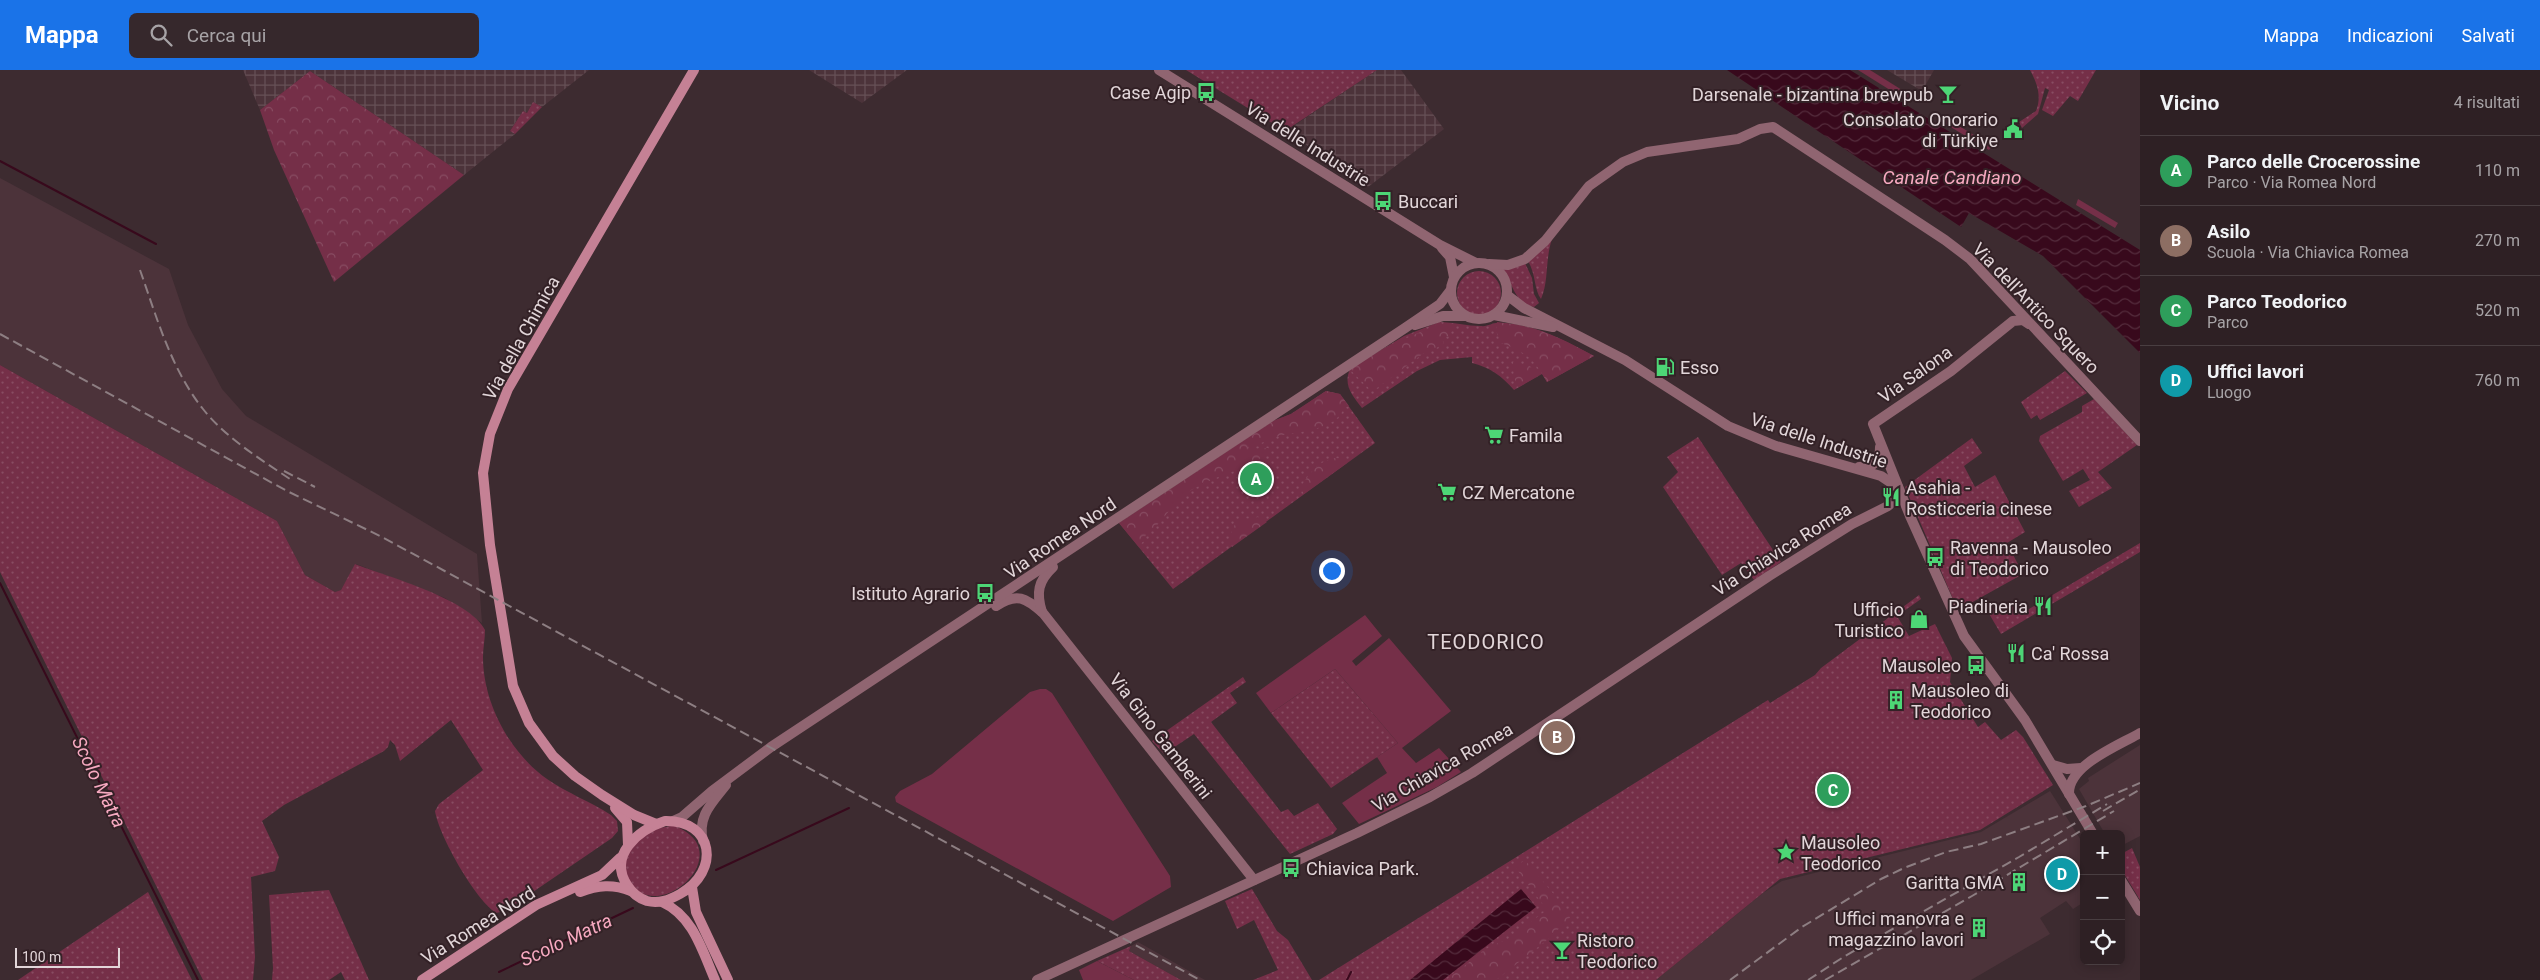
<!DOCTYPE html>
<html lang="it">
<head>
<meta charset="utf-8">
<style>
	:root { --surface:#2e2024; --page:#36282c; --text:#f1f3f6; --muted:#a7a3a6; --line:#493e41; --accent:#1a73e8 }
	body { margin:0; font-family:Roboto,sans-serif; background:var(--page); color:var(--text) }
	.controls { position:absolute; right:15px; bottom:15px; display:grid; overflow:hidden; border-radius:8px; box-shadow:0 2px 12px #0003 }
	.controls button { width:45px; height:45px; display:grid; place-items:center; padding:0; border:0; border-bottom:1px solid var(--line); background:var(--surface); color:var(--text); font:25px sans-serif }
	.scale { position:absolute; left:15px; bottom:12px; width:105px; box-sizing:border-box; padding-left:5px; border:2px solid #e2d6d9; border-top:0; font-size:14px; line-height:18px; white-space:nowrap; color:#e2d6d9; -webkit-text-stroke:4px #332126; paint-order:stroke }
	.you { position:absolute; left:1331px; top:500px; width:18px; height:18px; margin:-12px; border:4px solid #fff; border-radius:50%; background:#1a73e8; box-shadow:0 0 0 8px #1a73e833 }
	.badge { display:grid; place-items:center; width:32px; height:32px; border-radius:50%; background:var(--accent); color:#fff; font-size:16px; font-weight:700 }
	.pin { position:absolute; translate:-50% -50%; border:2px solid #fff; box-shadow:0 1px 5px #0006 }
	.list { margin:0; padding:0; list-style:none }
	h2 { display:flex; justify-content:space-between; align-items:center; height:65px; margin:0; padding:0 20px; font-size:21px }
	h2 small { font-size:16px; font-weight:400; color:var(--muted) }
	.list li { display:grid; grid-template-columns:32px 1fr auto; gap:15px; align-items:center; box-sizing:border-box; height:70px; padding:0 20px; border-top:1px solid var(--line) }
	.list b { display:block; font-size:19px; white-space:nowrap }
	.list p { margin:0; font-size:16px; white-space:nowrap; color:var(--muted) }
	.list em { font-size:16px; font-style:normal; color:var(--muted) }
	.icon { flex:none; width:28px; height:28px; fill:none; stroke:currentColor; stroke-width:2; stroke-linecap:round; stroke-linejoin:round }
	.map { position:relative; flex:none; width:2140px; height:910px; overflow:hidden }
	header { display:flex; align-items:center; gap:30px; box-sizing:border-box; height:70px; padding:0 25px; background:var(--accent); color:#fff }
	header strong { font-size:24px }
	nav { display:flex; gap:28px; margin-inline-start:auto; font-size:18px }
	.search { width:350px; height:45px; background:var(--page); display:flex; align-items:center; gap:12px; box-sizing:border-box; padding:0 18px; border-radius:8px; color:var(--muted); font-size:19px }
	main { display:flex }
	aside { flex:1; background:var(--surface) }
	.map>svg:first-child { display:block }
</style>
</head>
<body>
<header>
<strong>Mappa</strong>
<div class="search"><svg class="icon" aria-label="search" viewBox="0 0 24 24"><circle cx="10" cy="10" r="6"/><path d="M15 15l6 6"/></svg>Cerca qui</div>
<nav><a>Mappa</a><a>Indicazioni</a><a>Salvati</a></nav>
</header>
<main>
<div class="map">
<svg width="2140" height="910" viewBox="0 0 2140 910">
	<defs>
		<pattern id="industrial-grid" width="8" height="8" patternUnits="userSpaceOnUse" patternTransform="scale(1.25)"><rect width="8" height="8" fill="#4c333a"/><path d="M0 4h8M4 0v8" fill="none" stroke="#665056"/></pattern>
		<pattern id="grass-dots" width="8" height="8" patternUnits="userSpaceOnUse" patternTransform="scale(1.25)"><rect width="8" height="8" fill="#752f48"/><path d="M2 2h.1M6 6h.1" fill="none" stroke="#884c62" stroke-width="1.8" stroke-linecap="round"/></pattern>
		<pattern id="forest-crowns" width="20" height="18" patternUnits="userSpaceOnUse" patternTransform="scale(1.25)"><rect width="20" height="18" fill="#752f48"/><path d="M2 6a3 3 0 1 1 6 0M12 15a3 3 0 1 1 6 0" fill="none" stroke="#884c62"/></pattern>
		<pattern id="water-waves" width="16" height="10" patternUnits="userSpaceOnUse" patternTransform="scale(1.25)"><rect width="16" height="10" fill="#38091c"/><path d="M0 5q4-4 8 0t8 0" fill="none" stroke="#542c3c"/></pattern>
	</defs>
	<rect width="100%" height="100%" fill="#3d2b30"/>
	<g fill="#4c333a">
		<polygon points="0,108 169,199 188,255 222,319 246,346 477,484 482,553 445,528 356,494 341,520 335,522 305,505 277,451 0,295"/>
		<polygon points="2140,675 2140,766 2121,776 2121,764 2105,764 2079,719 2089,711 2088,708"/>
		<polygon points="2050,721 2084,775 2084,832 2073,839 2066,831 2040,848 2050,864 1971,910 1656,910 1763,823 1782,811 1981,762"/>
		<polygon points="1138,872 1168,889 1205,910 1181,910 1129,881 1131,876"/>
	</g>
	<g fill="url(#industrial-grid)">
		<polygon points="243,0 589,0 542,37 533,32 527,43 523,41 510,61 515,64 464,105 310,1 260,40"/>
		<polygon points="809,0 907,0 862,33"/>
		<polygon points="1377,0 1401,0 1444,59 1368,117 1286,61"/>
		<polygon points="1887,0 1934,0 1922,21"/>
	</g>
	<g fill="url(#grass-dots)">
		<polygon points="1186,0 1377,0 1285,61"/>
		<path d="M2030,0H2096L2078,31L2070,26L2053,46L2042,40L2049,20L2045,18L2038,44L2022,58L2019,52L2036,41C2042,26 2037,13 2030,0Z"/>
		<polygon points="533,32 542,37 515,64 510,61 523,41 527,43"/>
		<path d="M1552,169C1545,189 1549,211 1541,229C1534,220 1536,204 1528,191Z"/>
		<path d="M1525,193L1532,208L1534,224L1539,233L1534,237C1514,234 1513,212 1502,199Z"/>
		<circle cx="1479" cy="223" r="22"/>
		<path d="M1439,252C1453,252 1467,256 1481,256C1488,257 1493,252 1500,253C1536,254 1564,270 1594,286L1547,312L1542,304L1514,320C1502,306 1489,297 1472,293V287L1440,290L1417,301L1362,338C1352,325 1343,315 1350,299L1404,266Z"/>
		<path d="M0,295L277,451L305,505L335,522L341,520L355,494C388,507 470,529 485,560C485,569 483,578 483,587C483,633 510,683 547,709C567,723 591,732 611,745L617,751L618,761L612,768L505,841L496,843C475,829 439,766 435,741L439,734L483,700L451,650L400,691L395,675L390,670L388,677L384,681L284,735L262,751L279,787L275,801L251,807L255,887L253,910H203L0,502Z"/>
		<polygon points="2065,301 2087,323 2040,350 2037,345 2031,349 2021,332"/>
		<polygon points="1326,321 1340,324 1375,373 1173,519 1119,453 1273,351 1291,344"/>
		<polygon points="2094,329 2137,375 2098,402 2112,418 2079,437 2069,421 2090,410 2083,399 2063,411 2039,371 2040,366 2082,342 2082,336"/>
		<polygon points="1698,367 1781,492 1754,510 1741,493 1722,505 1663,417 1678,402 1667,387"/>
		<polygon points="1972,368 1982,383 1964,396 1975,417 1995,405 2025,462 2007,473 2023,504 1960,539 1956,536 1905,417"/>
		<polygon points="2140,473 2140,482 2001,564 1988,542 2000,534 2029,539"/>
		<polygon points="1919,525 1921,529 1897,546 1909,566 1935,554 1952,588 1950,612 1978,657 1985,652 2001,670 2016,660 2023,667 2053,715 1980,760 1780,809 1656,910 1319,910 1768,630 1770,633 1815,605 1821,598"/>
		<polygon points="1335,599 1398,673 1331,718 1271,643"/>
		<polygon points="1243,607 1246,612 1230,623 1237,633 1211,652 1281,742 1288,739 1294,746 1318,733 1337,759 1333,764 1290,784 1194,664 1164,684 1152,671"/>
		<path d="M675,756C742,783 654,860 628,809C614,781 650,755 675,756Z"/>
		<polygon points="2132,778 2140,797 2140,830 2121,799 2121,780 2123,783"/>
		<polygon points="1252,819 1277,861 1288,870 1312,910 1253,910 1278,900 1254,850 1237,859 1225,831"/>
		<polygon points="329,820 369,910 345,910 341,902 329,910 272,910 273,898 269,825"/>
		<polygon points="148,822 192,910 18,910"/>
		<polygon points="1131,876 1129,881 1181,910 1134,910 1097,891"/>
	</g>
	<g fill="url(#forest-crowns)">
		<polygon points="310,1 464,105 334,212 274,80 260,40"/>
		<path d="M1497,252C1539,257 1558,267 1594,286L1547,312C1534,289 1526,282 1501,273L1496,261Z"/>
		<path d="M1439,254L1454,257L1449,266L1440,267L1444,273L1435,279L1428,280L1377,318L1371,321C1364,312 1357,308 1350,299L1386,277Z"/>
		<polygon points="1513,292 1530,296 1538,306 1519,317 1514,308"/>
		<path d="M1326,321L1340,324L1349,336L1344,338C1335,361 1299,361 1279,366C1266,370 1264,375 1249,374L1248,379L1268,378L1271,381C1246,401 1212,405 1186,424C1171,434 1159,458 1146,464L1144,471L1138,476L1119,453L1273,351L1291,344Z"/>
		<path d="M1335,388L1344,389L1347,393L1304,424L1300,417C1311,403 1316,392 1335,388Z"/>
		<polygon points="1258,447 1267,452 1232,477 1229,468 1236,452 1243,448 1251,449"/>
		<polygon points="1525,790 1571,845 1569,849 1547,870 1496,910 1446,910 1489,877 1508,869 1547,840 1515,797"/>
	</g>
	<g fill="#752f48">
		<polygon points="1858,0 1870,0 1910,25 1906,30"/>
		<polygon points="1946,48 1992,76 1989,80 1944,53"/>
		<polygon points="2078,129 2118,153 2115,158 2076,135"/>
		<polygon points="1365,545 1382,566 1352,591 1356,596 1389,568 1451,641 1402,678 1416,693 1439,678 1461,702 1437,717 1359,754 1342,733 1387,703 1377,687 1398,673 1335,599 1271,643 1256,623"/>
		<polygon points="1040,619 1046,619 1052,623 1170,806 1171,817 1113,851 896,732 895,727 900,721 932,704 1030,622"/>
		<polygon points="1097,891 1134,910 1083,910 1079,900"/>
	</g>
	<g fill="url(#water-waves)">
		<polygon points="1727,0 1850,0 2140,180 2140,283 2043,186 1969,143 1961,157"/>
		<polygon points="1521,819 1536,837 1443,910 1410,910"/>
	</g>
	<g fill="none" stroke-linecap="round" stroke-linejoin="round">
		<g stroke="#38091c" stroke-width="2">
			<polyline points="0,91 156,174"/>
			<polyline points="0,513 198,910"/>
			<polyline points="716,800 849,738"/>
			<polyline points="499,902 633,838"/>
			<polyline points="1347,910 1351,902"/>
		</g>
		<g stroke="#906571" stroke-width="10">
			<polyline points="1159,0 1440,175 1476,193"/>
			<polyline points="1442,178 1450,187 1454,207"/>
			<circle cx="1479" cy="221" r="28"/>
			<polyline points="1489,194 1508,195 1525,189 1545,171 1589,116 1623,92 1647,82 1738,69 1760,59 1773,57 1945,170 1970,189 2140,371"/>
			<polyline points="1507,225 1524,238 1625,290 1728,356 1776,376 1881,406 1896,416"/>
			<polyline points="1494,245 1553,257"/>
			<polyline points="2029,254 2023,250 2013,251 1951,301 1873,354 1910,446 1964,566 2025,650 2093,764"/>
			<polyline points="1415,255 1443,246 1465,246"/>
			<path d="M1859,397C1875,397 1880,392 1880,377"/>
			<path d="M996,536C1017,522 1026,528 1043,543L1254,810"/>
			<path d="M1042,542C1036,523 1038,511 1053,497"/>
			<polyline points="2053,695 2067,699 2081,698"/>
			<path d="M2069,724C2068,695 2118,676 2140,663"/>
			<polyline points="673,751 682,747 712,721 771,677 1405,258 1440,234 1450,221"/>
			<path d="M703,771C697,746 712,733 726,715"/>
			<polyline points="2121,810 2140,841"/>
			<polyline points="1037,910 1357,763 1430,727 1472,703 1769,506 1852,454 1888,436 1894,431 1898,417"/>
		</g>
		<g stroke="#c58195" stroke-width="10">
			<polyline points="615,738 627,752 628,775"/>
			<path d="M665,751C714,750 721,801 680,824C669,830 659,834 647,831C638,828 632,823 627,815C608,785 638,760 665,751Z"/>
			<polyline points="656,754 634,745 602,725 575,706 553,686 529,653 513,616 490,475 483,403 490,364 508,319 694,0"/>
			<polyline points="692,817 696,842 728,910"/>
			<path d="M580,822C598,815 613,814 631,821"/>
			<path d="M662,832C693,846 702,880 715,910"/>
			<polyline points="422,910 536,835 602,805 620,788"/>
		</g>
		<g stroke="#8d7e82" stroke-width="2" stroke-dasharray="10 5" stroke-linecap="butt">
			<path d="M140,200C157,248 171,299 203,339C226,368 260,389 290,409"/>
			<polyline points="0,264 287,421 380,466 1200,910"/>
			<polyline points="284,401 315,417"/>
			<polyline points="2103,741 2139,720"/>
			<polyline points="1730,910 1802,857 1881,809 1904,798 1946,782 1981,774 2086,736 2140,713"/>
			<polyline points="1808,910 1845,886 2019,787 2107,734"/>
			<polyline points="1825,910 1972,826 2114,741"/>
		</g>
	</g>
	<defs>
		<g id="bus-bare" transform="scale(1.5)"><path d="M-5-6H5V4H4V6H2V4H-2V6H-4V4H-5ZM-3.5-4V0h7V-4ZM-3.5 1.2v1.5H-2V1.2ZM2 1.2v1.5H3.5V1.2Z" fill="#4dd676" stroke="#332126" stroke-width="2.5" paint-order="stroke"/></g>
		<g id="bar-bare" transform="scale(1.5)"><path d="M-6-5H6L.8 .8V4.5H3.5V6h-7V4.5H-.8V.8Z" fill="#4dd676" stroke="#332126" stroke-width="2.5" paint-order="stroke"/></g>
		<g id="civic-bare" transform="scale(1.5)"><path d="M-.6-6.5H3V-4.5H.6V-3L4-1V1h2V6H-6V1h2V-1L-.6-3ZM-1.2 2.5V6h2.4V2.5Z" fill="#4dd676" stroke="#332126" stroke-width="2.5" paint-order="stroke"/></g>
		<g id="fuel-bare" transform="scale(1.5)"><path d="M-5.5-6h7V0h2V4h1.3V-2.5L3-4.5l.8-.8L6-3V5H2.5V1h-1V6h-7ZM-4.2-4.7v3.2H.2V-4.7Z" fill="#4dd676" stroke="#332126" stroke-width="2.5" paint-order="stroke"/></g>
		<g id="supermarket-bare" transform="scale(1.5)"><path d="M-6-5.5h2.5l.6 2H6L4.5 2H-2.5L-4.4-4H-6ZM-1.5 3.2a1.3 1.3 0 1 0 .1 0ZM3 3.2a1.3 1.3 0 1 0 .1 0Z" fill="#4dd676" stroke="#332126" stroke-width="2.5" paint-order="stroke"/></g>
		<g id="restaurant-bare" transform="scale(1.5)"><path d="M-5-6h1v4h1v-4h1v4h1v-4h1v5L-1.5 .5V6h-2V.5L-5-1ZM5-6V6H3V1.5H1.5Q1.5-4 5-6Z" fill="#4dd676" stroke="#332126" stroke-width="2.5" paint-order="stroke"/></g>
		<g id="shop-bare" transform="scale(1.5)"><path d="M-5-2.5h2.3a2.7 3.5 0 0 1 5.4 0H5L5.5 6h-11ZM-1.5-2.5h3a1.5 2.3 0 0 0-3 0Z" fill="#4dd676" stroke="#332126" stroke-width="2.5" paint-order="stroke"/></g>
		<g id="building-bare" transform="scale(1.5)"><path d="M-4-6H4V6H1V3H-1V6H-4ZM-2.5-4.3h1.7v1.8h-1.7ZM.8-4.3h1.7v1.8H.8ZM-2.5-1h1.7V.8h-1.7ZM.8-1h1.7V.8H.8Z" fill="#4dd676" stroke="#332126" stroke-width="2.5" paint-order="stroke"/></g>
		<g id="sight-bare" transform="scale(1.5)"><path d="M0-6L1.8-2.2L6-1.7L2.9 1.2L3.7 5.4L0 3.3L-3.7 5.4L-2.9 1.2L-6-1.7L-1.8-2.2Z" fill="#4dd676" stroke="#332126" stroke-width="2.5" paint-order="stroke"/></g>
	</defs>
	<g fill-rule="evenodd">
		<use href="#bus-bare" x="1206" y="22"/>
		<use href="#bar-bare" x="1948" y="24"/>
		<use href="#civic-bare" x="2013" y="59"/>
		<use href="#bus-bare" x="1383" y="131"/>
		<use href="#fuel-bare" x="1665" y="297"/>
		<use href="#supermarket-bare" x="1494" y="365"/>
		<use href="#supermarket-bare" x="1447" y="422"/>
		<use href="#restaurant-bare" x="1891" y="427"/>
		<use href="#bus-bare" x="1935" y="487"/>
		<use href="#bus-bare" x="985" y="523"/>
		<use href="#restaurant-bare" x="2043" y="536"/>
		<use href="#shop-bare" x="1919" y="549"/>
		<use href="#restaurant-bare" x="2016" y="583"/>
		<use href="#bus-bare" x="1976" y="595"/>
		<use href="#building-bare" x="1896" y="630"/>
		<use href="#sight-bare" x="1786" y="782"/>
		<use href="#bus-bare" x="1291" y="798"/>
		<use href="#building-bare" x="2019" y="812"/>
		<use href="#building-bare" x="1979" y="858"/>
		<use href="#bar-bare" x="1562" y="880"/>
	</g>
	<g text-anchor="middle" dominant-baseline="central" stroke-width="4" stroke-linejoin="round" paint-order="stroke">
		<g font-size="18" fill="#e2d6d9" stroke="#332126" text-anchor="start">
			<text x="1191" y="22" text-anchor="end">Case Agip</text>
			<text x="1933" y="24" text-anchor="end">Darsenale - bizantina brewpub</text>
			<text x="1998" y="49" text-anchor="end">Consolato Onorario<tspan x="1998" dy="21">di Türkiye</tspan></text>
			<text x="1398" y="131">Buccari</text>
			<text x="1680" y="297">Esso</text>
			<text x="1509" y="365">Famila</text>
			<text x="1906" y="417">Asahia -<tspan x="1906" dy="21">Rosticceria cinese</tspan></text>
			<text x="1462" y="422">CZ Mercatone</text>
			<text x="1950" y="477">Ravenna - Mausoleo<tspan x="1950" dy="21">di Teodorico</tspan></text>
			<text x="970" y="523" text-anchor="end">Istituto Agrario</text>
			<text x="2028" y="536" text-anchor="end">Piadineria</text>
			<text x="1904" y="539" text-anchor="end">Ufficio<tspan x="1904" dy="21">Turistico</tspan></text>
			<text x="2031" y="583">Ca' Rossa</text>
			<text x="1961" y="595" text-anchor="end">Mausoleo</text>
			<text x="1911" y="620">Mausoleo di<tspan x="1911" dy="21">Teodorico</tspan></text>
			<text x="1801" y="772">Mausoleo<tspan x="1801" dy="21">Teodorico</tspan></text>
			<text x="1306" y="798">Chiavica Park.</text>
			<text x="2004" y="812" text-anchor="end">Garitta GMA</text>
			<text x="1964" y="848" text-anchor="end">Uffici manovra e<tspan x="1964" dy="21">magazzino lavori</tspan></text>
			<text x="1577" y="870">Ristoro<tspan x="1577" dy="21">Teodorico</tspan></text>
		</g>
		<g font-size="18" fill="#e2d6d9" stroke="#332126">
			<text transform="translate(1308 74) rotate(32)">Via delle Industrie</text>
			<text transform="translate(2036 238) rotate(46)">Via dell'Antico Squero</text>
			<text transform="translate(521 268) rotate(-61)">Via della Chimica</text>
			<text transform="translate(1915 304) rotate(-35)">Via Salona</text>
			<text transform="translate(1819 370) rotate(18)">Via delle Industrie</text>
			<text transform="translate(1060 468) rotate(-34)">Via Romea Nord</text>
			<text transform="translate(1782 479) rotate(-32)">Via Chiavica Romea</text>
			<text transform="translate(1161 666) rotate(52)">Via Gino Gamberini</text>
			<text transform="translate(1442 697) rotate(-30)">Via Chiavica Romea</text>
			<text transform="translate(478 855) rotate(-32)">Via Romea Nord</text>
		</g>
		<g font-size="19" font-style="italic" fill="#f7a9c0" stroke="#332126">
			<text x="1952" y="107">Canale Candiano</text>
			<text transform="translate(99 712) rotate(64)">Scolo Matra</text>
			<text transform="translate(566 870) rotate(-25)">Scolo Matra</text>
		</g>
		<g font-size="20" letter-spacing="1" fill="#e2d6d9" stroke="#332126">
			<text x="1486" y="572">TEODORICO</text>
		</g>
	</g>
</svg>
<div class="controls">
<button>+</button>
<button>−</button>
<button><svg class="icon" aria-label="locate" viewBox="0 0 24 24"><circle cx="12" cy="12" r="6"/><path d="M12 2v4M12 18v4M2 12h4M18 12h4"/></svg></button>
</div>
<div class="scale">100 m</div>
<div class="you"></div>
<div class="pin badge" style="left:1256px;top:409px;background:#2e9e5b">A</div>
<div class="pin badge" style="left:1557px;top:667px;background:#8d6e63">B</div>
<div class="pin badge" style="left:1833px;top:720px;background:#2e9e5b">C</div>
<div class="pin badge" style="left:2062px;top:804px;background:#0f9aa8">D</div>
</div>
<aside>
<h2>Vicino<small>4 risultati</small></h2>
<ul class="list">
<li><span class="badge" style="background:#2e9e5b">A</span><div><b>Parco delle Crocerossine</b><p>Parco · Via Romea Nord</p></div><em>110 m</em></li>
<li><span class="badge" style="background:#8d6e63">B</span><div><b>Asilo</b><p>Scuola · Via Chiavica Romea</p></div><em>270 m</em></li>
<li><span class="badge" style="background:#2e9e5b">C</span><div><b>Parco Teodorico</b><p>Parco</p></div><em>520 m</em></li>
<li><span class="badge" style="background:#0f9aa8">D</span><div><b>Uffici lavori</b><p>Luogo</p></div><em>760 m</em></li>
</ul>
</aside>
</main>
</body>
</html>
